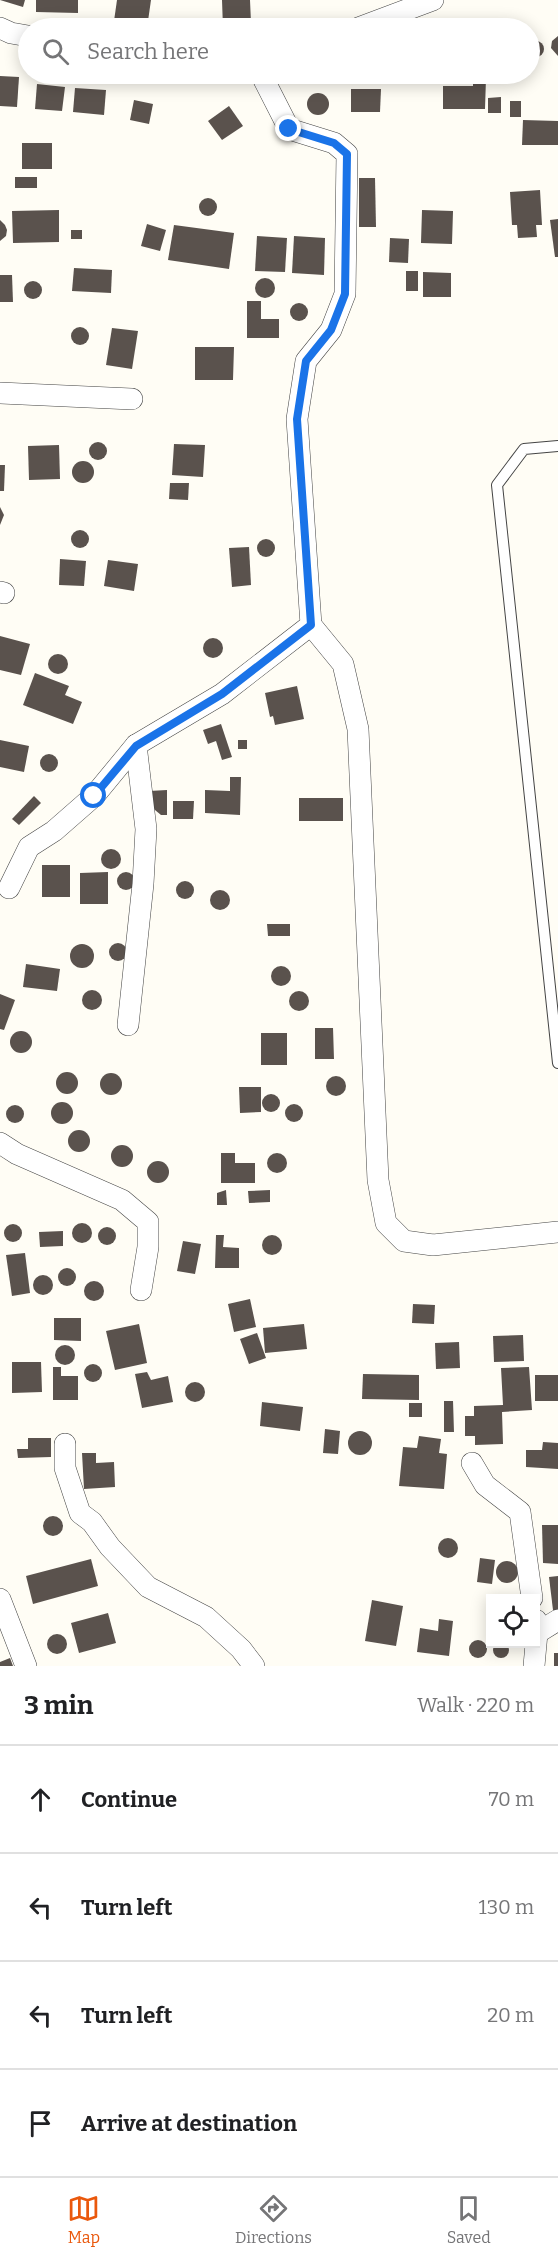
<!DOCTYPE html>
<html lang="en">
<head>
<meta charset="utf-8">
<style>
	:root { --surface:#fff; --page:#f6f6f6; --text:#202124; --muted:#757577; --line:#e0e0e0; --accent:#ea580c }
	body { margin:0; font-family:Bitter,serif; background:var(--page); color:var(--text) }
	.controls { position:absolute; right:18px; bottom:18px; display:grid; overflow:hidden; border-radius:0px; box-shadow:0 3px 15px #0003 }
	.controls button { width:54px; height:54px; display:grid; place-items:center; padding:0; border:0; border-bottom:2px solid var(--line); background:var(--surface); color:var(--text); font:30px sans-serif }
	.stop { position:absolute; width:18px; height:18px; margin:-14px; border:4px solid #1a73e8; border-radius:50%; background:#fff }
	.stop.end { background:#1a73e8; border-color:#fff; box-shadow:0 2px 6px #0008 }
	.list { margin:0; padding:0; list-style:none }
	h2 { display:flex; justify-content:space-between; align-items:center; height:78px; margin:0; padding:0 24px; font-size:26px }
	h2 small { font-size:20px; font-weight:400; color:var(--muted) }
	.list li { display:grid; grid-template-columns:39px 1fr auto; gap:18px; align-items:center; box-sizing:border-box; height:108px; padding:0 24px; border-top:2px solid var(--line) }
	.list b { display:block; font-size:22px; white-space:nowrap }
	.list em { font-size:20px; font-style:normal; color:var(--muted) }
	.icon { flex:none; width:33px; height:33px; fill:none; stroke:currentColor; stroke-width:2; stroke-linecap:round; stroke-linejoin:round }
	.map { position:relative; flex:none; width:558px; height:1666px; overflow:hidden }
	.search { position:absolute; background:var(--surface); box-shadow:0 3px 15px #0003; left:18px; right:18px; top:18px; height:66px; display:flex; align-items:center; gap:15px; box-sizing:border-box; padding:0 21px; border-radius:33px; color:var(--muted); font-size:22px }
	.sheet { height:510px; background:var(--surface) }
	nav { display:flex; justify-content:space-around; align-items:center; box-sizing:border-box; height:84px; border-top:2px solid var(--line); background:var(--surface); font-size:16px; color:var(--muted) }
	nav a { display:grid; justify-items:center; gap:3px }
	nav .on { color:var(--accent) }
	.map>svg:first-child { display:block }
</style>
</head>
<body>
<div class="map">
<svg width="558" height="1666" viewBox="0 0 558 1666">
	<rect width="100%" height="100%" fill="#fffdf5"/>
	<g fill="#5a524d">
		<polygon points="0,0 25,0 23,7"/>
		<polygon points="36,0 78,0 78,13 36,12"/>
		<polygon points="117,0 151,0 147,28 113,28"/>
		<polygon points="222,0 250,0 251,23 267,22 268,28 223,28"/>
		<polygon points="558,36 558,56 551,48 552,41"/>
		<circle cx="536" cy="49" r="8"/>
		<polygon points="0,76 19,77 17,107 0,106"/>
		<polygon points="473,78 486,78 485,109 443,109 443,86 473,86"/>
		<polygon points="37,84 65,87 62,111 35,109"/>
		<polygon points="75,88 106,90 104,115 73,112"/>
		<polygon points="351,89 381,89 380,112 351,112"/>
		<circle cx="318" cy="104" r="11"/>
		<polygon points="501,97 501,113 488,113 488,98"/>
		<polygon points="134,100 153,104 149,124 130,120"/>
		<rect x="510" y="101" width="11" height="16"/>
		<polygon points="229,106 243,126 222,140 208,121"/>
		<polygon points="523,120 558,121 558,145 522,145"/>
		<rect x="22" y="143" width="30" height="26"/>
		<rect x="15" y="177" width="22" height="11"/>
		<polygon points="359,178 375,178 376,227 359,227"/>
		<polygon points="540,190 542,225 536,225 537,237 518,238 517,225 512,225 510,192"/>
		<circle cx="208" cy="207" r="9"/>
		<polygon points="59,210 59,242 13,243 12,211"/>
		<polygon points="422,210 453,211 452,244 421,243"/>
		<polygon points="558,219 558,257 555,257 550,220"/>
		<polygon points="0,220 5,225 7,230 6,236 0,241"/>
		<polygon points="147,224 166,230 160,251 141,246"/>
		<polygon points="174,225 234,233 229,269 168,260"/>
		<rect x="71" y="230" width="11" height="9"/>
		<polygon points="257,236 287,238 285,272 255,271"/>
		<polygon points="294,236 325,238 324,275 292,273"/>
		<polygon points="390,238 409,239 408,263 389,262"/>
		<polygon points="74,268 112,270 111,293 72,291"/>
		<rect x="406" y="271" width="12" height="20"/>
		<polygon points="423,272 451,273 451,297 423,297"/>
		<polygon points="0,275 12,275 13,302 0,302"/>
		<circle cx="265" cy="288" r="10"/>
		<circle cx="33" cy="290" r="9"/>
		<polygon points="247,301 261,301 261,319 279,319 279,338 247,338"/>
		<circle cx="299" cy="312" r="9"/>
		<circle cx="80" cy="336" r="9"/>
		<polygon points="112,328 138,331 132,369 106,365"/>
		<polygon points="195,347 234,347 233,380 195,380"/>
		<circle cx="98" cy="451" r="9"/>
		<polygon points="174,444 205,445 203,477 172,475"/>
		<polygon points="59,445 60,479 29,480 28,446"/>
		<circle cx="83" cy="472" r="11"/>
		<polygon points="0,465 5,465 4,491 0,491"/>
		<polygon points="170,483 189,483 188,500 169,499"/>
		<polygon points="0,507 4,515 0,525"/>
		<circle cx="80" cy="539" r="9"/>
		<circle cx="266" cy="548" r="9"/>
		<polygon points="249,547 251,585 232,587 229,548"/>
		<polygon points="60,559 86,561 84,586 59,585"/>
		<polygon points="108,560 138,564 134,591 104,586"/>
		<polygon points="0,636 30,644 21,675 0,670"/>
		<circle cx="213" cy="648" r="10"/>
		<circle cx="58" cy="664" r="10"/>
		<polygon points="35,673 69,686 65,695 82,702 73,724 23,705"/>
		<polygon points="297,686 304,719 275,725 273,716 270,717 265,693"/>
		<polygon points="221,724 232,757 222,760 216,741 208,744 203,730"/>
		<polygon points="0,740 29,746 24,772 0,767"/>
		<rect x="238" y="740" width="9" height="9"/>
		<circle cx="49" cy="763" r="9"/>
		<polygon points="230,777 241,777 240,815 205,813 205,790 230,791"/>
		<polygon points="167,790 167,815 161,815 149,805 149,791"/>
		<polygon points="34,796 41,803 19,825 12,819"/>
		<rect x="299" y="798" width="44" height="23"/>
		<polygon points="173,801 194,801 193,819 173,819"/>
		<circle cx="111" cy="859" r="10"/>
		<rect x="42" y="865" width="28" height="32"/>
		<circle cx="126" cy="881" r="9"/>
		<polygon points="108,872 108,904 80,904 80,873"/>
		<circle cx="185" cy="890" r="9"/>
		<circle cx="220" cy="900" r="10"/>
		<polygon points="267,924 290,924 290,936 268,936"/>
		<circle cx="118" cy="952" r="9"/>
		<circle cx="82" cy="956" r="12"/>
		<polygon points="26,964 60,969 57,991 23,987"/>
		<circle cx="281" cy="976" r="10"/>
		<circle cx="92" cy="1000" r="10"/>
		<circle cx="299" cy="1001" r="10"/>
		<polygon points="0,994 15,1000 4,1030 0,1029"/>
		<polygon points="315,1028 333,1028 334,1059 315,1059"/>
		<circle cx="21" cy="1042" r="11"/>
		<rect x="261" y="1033" width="26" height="32"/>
		<circle cx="67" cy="1083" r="11"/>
		<circle cx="111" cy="1084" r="11"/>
		<circle cx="336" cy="1086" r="10"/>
		<polygon points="239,1087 261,1087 261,1112 240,1113"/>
		<circle cx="271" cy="1103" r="9"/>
		<circle cx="62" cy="1113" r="11"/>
		<circle cx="294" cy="1113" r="9"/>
		<circle cx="15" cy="1114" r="9"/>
		<circle cx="79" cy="1141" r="11"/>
		<circle cx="122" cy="1156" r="11"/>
		<polygon points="221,1153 235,1153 235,1163 255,1163 255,1183 221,1183"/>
		<circle cx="277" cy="1163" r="10"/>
		<circle cx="158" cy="1172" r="11"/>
		<polygon points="226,1190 227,1205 217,1205 217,1193"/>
		<polygon points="270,1190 270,1202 249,1203 248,1191"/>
		<circle cx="82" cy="1233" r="10"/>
		<circle cx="13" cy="1233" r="9"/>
		<circle cx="107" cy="1236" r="9"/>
		<polygon points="63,1231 63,1246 40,1247 39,1232"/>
		<circle cx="272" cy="1245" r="10"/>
		<polygon points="216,1235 224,1235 223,1247 239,1248 239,1268 215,1268"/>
		<polygon points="183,1241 201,1244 195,1274 177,1271"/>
		<polygon points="25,1253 30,1293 12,1296 6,1255"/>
		<circle cx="67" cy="1277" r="9"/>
		<circle cx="43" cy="1285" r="10"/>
		<circle cx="94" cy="1291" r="10"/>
		<polygon points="250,1299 256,1327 234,1332 228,1304"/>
		<polygon points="413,1304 435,1305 434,1324 412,1323"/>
		<polygon points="54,1318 81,1318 81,1341 54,1340"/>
		<polygon points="139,1324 147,1363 115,1370 106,1331"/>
		<polygon points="304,1324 307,1349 265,1353 263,1328"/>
		<polygon points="257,1333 266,1358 249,1364 240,1339"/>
		<polygon points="523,1335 524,1361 494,1362 493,1336"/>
		<polygon points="459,1342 460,1368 436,1369 435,1343"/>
		<circle cx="65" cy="1355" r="10"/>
		<polygon points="12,1362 41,1362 42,1392 12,1393"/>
		<circle cx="93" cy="1373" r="9"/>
		<polygon points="53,1367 61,1367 61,1376 78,1376 78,1400 53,1400"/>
		<polygon points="529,1367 532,1410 502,1412 503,1444 475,1445 475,1436 465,1436 465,1416 474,1416 474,1406 503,1405 501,1368"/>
		<polygon points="147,1372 151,1380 168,1376 173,1402 142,1408 135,1374"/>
		<polygon points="363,1374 419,1375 419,1400 362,1399"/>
		<rect x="535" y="1375" width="23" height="26"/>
		<circle cx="195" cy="1392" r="10"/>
		<polygon points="444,1401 453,1401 454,1432 444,1432"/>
		<polygon points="262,1402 303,1407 300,1431 260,1426"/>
		<rect x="409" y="1403" width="13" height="14"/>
		<polygon points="325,1429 340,1431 338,1454 323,1453"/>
		<circle cx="360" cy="1443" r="12"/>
		<polygon points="419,1436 441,1439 439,1453 447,1454 444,1489 399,1486 403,1447 417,1448"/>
		<polygon points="28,1438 51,1438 51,1457 18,1458 17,1449 28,1449"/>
		<polygon points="543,1442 558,1443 558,1469 526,1467 526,1450 542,1450"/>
		<polygon points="82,1453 96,1453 96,1463 114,1462 115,1487 84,1489"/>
		<circle cx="53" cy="1526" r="10"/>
		<polygon points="542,1525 558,1525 558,1564 543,1563"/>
		<circle cx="448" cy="1548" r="10"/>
		<polygon points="480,1558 495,1560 492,1584 477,1582"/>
		<polygon points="91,1559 98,1586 33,1604 26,1576"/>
		<circle cx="507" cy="1572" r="11"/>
		<polygon points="558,1576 558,1610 553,1610 549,1577"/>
		<polygon points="372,1600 403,1606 396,1646 365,1641"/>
		<polygon points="108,1613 116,1643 79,1653 71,1623"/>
		<polygon points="439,1619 453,1621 449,1656 417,1652 420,1628 438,1631"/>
		<circle cx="57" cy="1644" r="10"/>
		<circle cx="478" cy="1649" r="9"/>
		<circle cx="501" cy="1650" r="8"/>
		<rect x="554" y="1653" width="4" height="13"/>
		<polygon points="10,1658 13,1666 0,1666 0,1662"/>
	</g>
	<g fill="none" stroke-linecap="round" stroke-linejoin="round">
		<g stroke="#444" stroke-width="12">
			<polyline id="lane" points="558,446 524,449 497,485 558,1063"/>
		</g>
		<g stroke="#444" stroke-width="22">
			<g id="street">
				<polyline points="0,28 11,33 28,36"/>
				<polyline points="358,28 433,0"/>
				<polyline points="0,393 132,399"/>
				<polyline points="0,592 4,593"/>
				<polyline points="311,625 343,664 358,729 378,1180 386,1223 404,1241 433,1245 558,1232"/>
				<polyline points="9,888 29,847 54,831 94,796 136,745 222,694 311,625 297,419 306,361 331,330 345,294 347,154 334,143 289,129 261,74"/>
				<polyline points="128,1025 143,884 146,829 136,745"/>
				<polyline points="0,1143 17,1154 122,1200 148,1222 148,1247 141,1290"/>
				<polyline points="65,1444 65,1468 80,1513 92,1522 110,1547 148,1587 206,1617 241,1649 254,1666"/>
				<polyline points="472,1463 485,1485 520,1512 532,1598"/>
				<polyline points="0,1599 26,1666"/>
				<polyline points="537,1633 558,1620"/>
				<polyline points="534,1666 537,1633 536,1620"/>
			</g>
		</g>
		<use href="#lane" stroke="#fff" stroke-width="10"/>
		<use href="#street" stroke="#fff" stroke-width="21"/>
	</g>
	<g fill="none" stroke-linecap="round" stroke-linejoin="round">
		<polyline stroke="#1a73e8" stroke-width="8" points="94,796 136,746 222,694 311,625 297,419 306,361 331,330 345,294 347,154 334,143 289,129"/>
	</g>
</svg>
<div class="controls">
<button><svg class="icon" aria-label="locate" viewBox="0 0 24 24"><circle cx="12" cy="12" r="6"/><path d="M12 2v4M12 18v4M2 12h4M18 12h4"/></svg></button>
</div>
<div class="stop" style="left:94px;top:796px"></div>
<div class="stop end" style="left:289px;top:129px"></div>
<div class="search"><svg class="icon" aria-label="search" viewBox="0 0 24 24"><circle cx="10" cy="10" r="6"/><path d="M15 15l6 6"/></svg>Search here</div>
</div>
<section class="sheet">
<h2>3 min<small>Walk · 220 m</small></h2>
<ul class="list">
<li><svg class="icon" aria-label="ahead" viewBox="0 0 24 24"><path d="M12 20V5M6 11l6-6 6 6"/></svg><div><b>Continue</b></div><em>70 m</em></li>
<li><svg class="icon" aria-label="left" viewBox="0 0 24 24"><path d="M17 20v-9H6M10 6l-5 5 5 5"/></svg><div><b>Turn left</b></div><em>130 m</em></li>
<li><svg class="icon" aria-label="left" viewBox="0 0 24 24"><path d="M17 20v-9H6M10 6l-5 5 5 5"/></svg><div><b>Turn left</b></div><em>20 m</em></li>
<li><svg class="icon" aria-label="arrive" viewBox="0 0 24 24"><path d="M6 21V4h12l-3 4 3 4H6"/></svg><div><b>Arrive at destination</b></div></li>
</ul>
</section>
<nav>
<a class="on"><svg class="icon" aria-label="map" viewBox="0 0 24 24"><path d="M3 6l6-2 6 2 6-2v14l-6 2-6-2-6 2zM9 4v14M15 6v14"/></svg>Map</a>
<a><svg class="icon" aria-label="directions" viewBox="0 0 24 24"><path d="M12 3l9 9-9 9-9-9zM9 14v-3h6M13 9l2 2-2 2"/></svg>Directions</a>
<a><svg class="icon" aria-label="saved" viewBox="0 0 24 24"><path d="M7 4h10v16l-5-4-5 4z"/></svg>Saved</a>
</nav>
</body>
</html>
